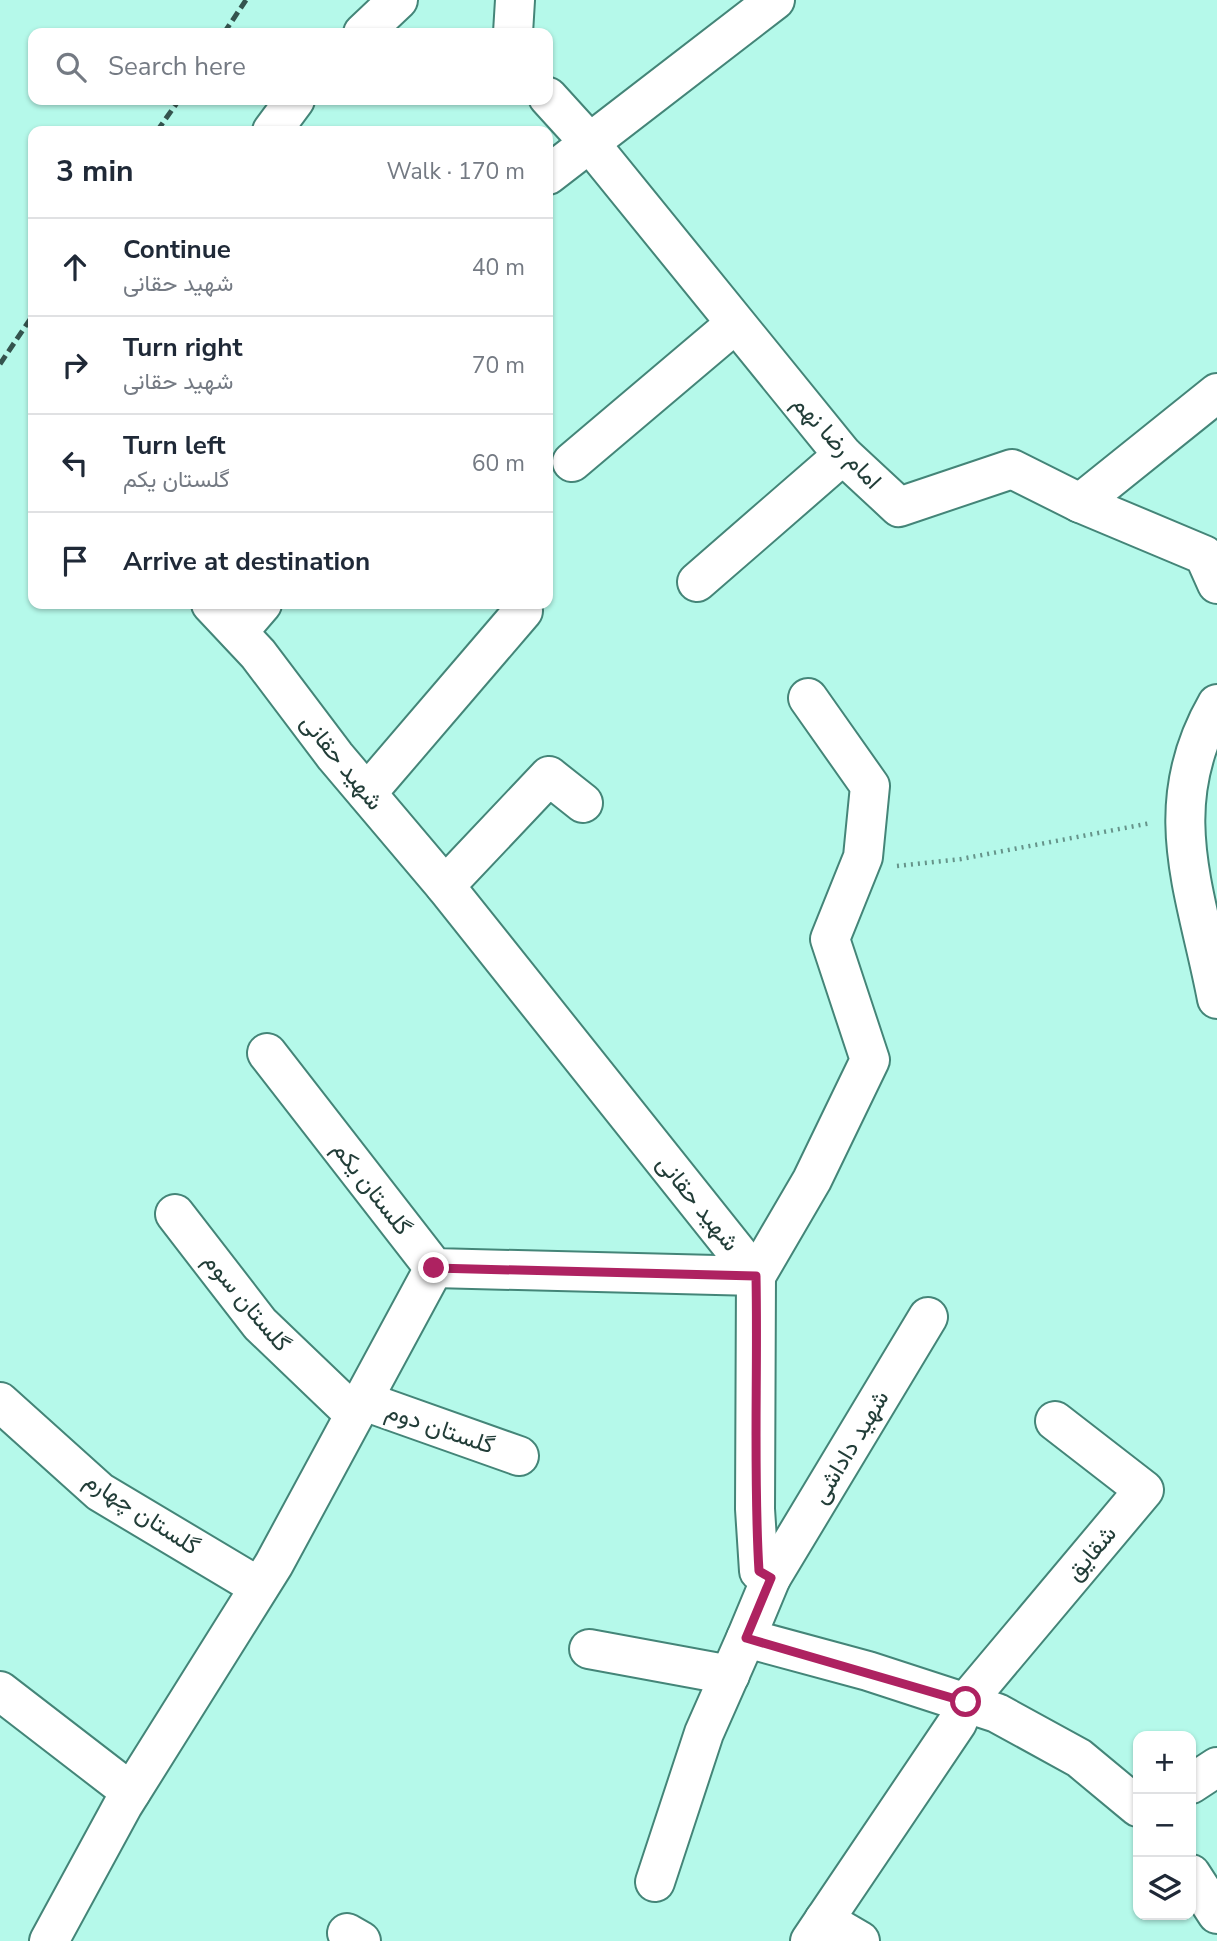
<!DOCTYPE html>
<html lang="en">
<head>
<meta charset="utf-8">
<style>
	:root { --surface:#fff; --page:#f6f6f7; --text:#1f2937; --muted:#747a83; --line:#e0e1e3 }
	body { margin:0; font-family:"Nunito Sans",Vazirmatn,sans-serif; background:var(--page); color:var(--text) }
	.controls { position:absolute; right:21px; bottom:21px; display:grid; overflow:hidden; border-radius:14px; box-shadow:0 2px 5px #0004 }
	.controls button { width:63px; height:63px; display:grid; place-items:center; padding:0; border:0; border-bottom:2px solid var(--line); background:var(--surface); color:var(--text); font:35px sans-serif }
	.stop { position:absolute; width:21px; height:21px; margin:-16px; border:5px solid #ae2261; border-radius:50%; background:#fff }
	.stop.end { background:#ae2261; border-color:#fff; box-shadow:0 2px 7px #0008 }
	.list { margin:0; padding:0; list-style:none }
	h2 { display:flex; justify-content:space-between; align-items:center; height:91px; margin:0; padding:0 28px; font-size:30px }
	h2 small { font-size:23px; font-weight:400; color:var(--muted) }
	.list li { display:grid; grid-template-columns:46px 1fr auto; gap:21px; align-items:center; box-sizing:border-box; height:98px; padding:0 28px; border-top:2px solid var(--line) }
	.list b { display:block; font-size:26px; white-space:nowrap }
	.list p { margin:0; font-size:23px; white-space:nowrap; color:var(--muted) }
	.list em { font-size:23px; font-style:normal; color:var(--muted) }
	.icon { flex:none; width:38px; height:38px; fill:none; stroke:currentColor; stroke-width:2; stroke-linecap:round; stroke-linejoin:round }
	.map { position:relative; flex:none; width:1217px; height:1941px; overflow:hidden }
	.search { position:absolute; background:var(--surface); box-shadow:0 2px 5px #0004; left:28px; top:28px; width:525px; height:77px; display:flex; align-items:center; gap:18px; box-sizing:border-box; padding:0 24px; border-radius:14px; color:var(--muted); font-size:26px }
	.panel { position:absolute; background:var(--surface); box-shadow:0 2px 5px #0004; left:28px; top:126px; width:525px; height:483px; border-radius:14px }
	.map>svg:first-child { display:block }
</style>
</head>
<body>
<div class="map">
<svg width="1217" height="1941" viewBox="0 0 1217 1941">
	<rect width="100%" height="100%" fill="#b5f9ea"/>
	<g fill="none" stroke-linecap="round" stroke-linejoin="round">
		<g stroke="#448578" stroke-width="42">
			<g id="minor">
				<polyline points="363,33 398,0"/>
				<polyline points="513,33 515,0"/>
				<polyline points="548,97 588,141 843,455 899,507 1012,469 1080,503 1204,555 1217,584"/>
				<polyline points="272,131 295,100"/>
				<polyline points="548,175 775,0"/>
				<polyline points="572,462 735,324"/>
				<polyline points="1080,503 1217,393"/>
				<polyline points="697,582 843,455"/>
				<polyline points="211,604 258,654 335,756 445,886 756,1276 755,1509 759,1571 771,1578 746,1638 868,1671 997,1713 1079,1758 1138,1807"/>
				<polyline points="238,632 262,604"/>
				<path d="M1217,704C1157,808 1197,893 1217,999"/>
				<polyline points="367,793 523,611"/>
				<polyline points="445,886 549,776 583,803"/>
				<polyline points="267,1053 434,1268 756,1276 812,1180 870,1060 830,939 863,857 870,786 808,698"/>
				<polyline points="175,1214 260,1324 354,1414"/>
				<polyline points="361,1400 519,1456"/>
				<polyline points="0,1402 100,1492 259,1587"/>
				<polyline points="771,1578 928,1317"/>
				<polyline points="589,1649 730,1675"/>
				<polyline points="0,1691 131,1792"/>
				<polyline points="1191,1784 1217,1767"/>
				<polyline points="1191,1874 1217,1914"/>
				<polyline points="655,1882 704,1733 746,1638"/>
				<polyline points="824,1920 860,1941"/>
				<polyline points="347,1933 361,1941"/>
				<polyline points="49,1941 123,1805 274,1564 434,1268"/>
				<polyline points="810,1941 957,1723 966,1702 1144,1490 1055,1421"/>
			</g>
		</g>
		<polyline stroke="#66948a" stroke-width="4.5" stroke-dasharray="2 5" stroke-linecap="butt" points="897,866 961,859 1151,823"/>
		<use href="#minor" stroke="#fff" stroke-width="38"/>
		<g stroke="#34544e" stroke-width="5" stroke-dasharray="10 5" stroke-linecap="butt">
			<polyline points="224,33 246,0"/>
			<polyline points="157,131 179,100"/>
			<polyline points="0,364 33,315"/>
		</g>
	</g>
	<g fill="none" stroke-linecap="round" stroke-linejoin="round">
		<path stroke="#ae2261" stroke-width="9" d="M434,1268L756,1276C758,1374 753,1473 759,1571L771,1578L746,1638L966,1702"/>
	</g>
	<g text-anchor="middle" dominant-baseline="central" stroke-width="6" stroke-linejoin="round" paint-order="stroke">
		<g font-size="24" fill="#223d38" stroke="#fff">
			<text transform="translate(837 442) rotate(47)">امام رضا نهم</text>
			<text transform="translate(342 762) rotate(51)">شهید حقانی</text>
			<text transform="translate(372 1188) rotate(52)">گلستان یکم</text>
			<text transform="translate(698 1203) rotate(51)">شهید حقانی</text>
			<text transform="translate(247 1302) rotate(50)">گلستان سوم</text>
			<text transform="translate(440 1428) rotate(19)">گلستان دوم</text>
			<text transform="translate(850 1447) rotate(-59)">شهید داداشی</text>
			<text transform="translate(142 1513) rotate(33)">گلستان چهارم</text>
			<text transform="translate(1091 1553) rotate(-50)">شقایق</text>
		</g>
	</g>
</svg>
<div class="controls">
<button>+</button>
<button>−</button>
<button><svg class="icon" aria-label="layers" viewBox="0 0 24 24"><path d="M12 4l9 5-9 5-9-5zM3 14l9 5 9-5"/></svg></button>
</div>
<div class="stop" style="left:966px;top:1702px"></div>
<div class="stop end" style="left:434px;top:1268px"></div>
<div class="search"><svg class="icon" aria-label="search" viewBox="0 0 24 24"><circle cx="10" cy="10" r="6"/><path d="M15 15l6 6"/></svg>Search here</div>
<section class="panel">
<h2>3 min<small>Walk · 170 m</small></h2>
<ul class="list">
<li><svg class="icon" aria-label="ahead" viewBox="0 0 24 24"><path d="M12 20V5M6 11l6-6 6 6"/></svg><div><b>Continue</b><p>شهید حقانی</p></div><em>40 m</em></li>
<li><svg class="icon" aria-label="right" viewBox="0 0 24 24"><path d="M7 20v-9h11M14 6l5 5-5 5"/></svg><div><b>Turn right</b><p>شهید حقانی</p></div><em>70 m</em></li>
<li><svg class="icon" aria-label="left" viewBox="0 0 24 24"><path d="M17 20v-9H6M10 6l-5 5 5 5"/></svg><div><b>Turn left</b><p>گلستان یکم</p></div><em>60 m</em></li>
<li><svg class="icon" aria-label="arrive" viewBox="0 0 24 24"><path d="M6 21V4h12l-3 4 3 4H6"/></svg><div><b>Arrive at destination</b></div></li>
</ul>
</section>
</div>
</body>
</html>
